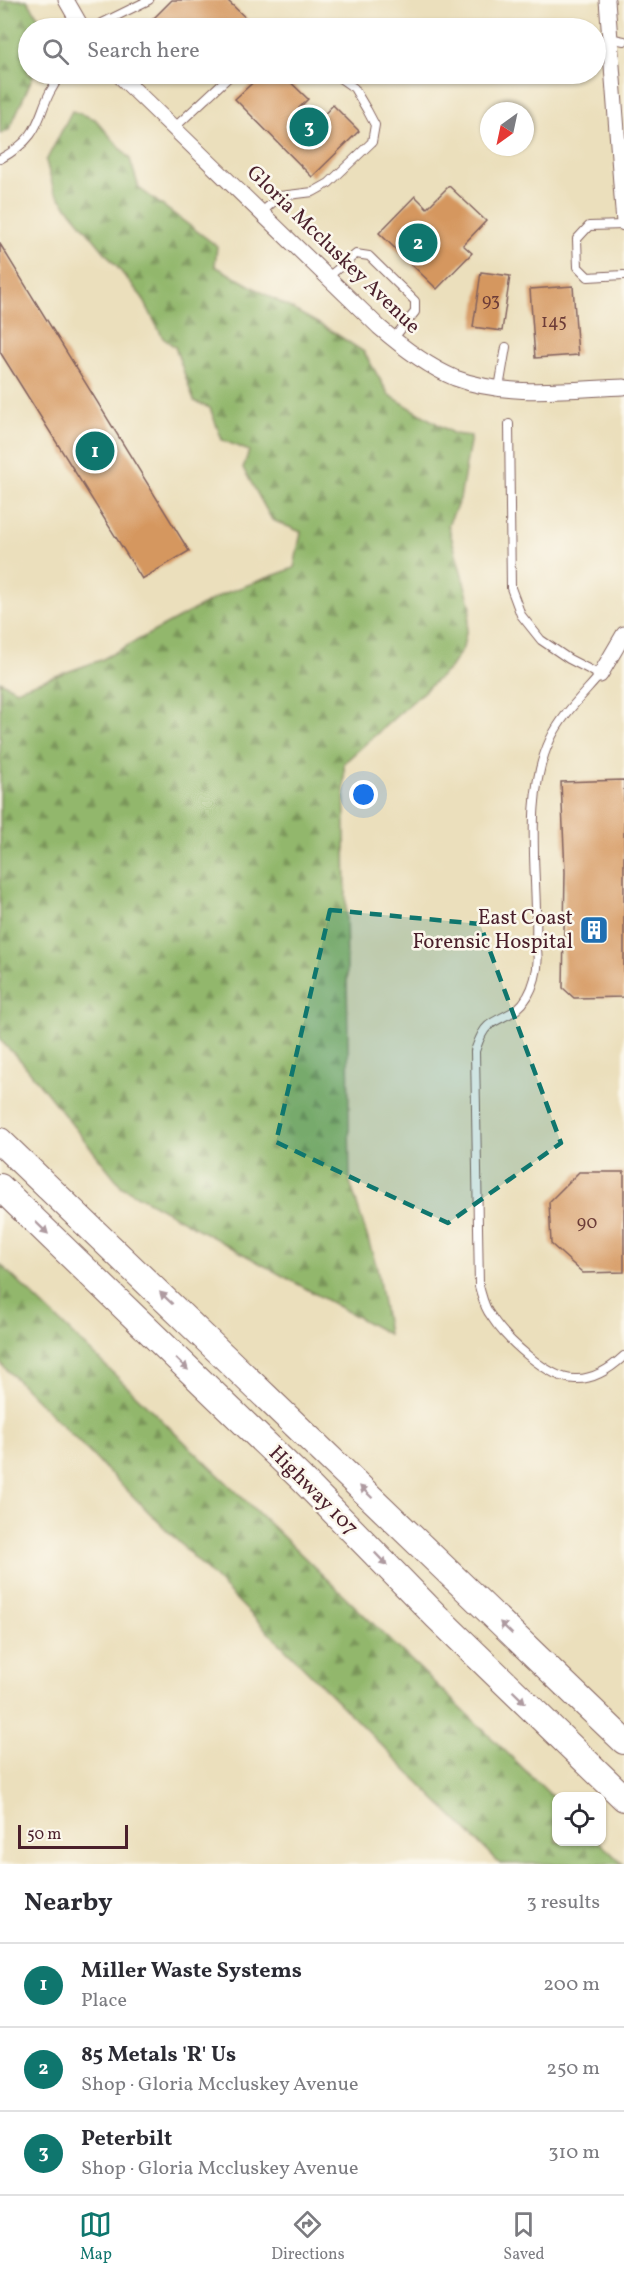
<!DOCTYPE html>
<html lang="en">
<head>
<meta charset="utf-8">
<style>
	:root { --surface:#fff; --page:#f2f2f3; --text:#2b2b33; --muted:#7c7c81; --line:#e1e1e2; --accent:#0f766e }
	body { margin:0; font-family:Vollkorn,serif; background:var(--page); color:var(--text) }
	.controls { position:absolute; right:18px; bottom:18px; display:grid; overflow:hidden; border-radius:12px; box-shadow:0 2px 4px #0004 }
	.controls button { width:54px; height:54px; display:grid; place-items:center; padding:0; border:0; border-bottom:2px solid var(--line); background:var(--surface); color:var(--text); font:30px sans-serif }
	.compass { position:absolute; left:480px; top:102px; width:54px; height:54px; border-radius:50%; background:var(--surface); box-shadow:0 2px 4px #0004; rotate:213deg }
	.scale { position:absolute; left:18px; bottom:15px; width:110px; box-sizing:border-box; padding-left:6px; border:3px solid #4a1f2b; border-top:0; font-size:16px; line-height:21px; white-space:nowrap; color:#4a1f2b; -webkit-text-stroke:4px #fbf7ec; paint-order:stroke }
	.you { position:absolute; left:364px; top:795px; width:21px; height:21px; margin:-15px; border:4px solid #fff; border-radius:50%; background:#1a73e8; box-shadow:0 0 0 9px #1a73e833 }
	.badge { display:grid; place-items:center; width:39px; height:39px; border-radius:50%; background:var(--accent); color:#fff; font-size:20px; font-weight:700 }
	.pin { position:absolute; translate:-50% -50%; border:3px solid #fff; box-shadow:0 2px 6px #0006 }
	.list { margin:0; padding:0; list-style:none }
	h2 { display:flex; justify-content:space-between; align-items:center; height:78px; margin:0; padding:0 24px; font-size:26px }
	h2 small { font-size:20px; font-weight:400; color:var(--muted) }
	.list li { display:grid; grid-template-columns:39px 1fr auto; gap:18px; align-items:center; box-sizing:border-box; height:84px; padding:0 24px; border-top:2px solid var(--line) }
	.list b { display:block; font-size:22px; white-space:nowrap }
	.list p { margin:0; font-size:20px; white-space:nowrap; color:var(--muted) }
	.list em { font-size:20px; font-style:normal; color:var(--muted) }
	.icon { flex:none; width:33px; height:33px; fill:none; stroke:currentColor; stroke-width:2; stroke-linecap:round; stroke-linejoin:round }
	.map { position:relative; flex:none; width:624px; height:1864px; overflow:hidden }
	.search { position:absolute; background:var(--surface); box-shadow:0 2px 4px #0004; left:18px; right:18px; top:18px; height:66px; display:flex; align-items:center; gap:15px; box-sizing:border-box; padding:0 21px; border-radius:33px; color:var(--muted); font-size:22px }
	.sheet { height:330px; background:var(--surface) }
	nav { display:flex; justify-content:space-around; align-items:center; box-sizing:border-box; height:84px; border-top:2px solid var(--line); background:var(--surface); font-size:16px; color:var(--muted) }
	nav a { display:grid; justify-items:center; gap:3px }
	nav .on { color:var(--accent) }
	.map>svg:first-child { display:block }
</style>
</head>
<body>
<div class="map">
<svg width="624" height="1864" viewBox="0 0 624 1864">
	<defs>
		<pattern id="forest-firs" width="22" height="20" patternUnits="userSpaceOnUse" patternTransform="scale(1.5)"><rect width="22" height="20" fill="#92b76c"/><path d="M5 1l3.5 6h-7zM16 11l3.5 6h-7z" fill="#799459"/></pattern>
	</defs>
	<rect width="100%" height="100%" fill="#fbf7ec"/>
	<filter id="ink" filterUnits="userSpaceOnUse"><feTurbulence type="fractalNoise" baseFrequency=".0167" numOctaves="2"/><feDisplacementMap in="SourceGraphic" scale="12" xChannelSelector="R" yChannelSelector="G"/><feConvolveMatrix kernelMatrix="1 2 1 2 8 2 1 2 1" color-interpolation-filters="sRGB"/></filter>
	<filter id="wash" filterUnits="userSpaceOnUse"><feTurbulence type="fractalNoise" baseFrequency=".008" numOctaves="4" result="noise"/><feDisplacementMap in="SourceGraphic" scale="24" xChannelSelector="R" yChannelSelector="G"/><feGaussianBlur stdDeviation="1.35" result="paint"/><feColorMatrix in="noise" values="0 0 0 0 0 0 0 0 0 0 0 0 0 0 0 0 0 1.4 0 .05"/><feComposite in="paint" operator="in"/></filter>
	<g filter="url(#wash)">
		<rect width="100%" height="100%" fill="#ebdfbc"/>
		<g fill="url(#forest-firs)" stroke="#6e6b4c" stroke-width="1.5">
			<polygon points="0,0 27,0 46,28 28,28 28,74 34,74 9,130 0,134"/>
			<polygon points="72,111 95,119 130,159 139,188 217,246 215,266 330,330 364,352 389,395 454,434 471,436 460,499 448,525 471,607 463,648 450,668 344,763 350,1182 377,1268 388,1334 122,1187 22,1062 0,1040 0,681 16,690 101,660 223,594 294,568 301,532 272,520 243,468 249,451 222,440 210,408 194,401 175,347 163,338 142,297 54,191 46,161"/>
			<polygon points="0,1264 556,1800 556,1842 599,1842 623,1864 500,1864 0,1363"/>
		</g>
		<g id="blocks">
			<g fill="#d5975f">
				<polygon points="172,0 227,0 256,28 144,28"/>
				<polygon points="262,74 282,74 308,99 299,108 315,124 333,105 359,131 312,177 235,99"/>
				<polygon points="449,186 486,221 463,245 472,253 437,289 379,233 415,196 427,208"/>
				<polygon points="0,244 189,551 142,579 0,352"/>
				<polygon points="481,272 510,276 502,331 473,327"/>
				<polygon points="573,286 578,355 535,358 530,289"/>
				<polygon points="624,780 624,997 574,998 563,988 565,872 561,782"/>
				<polygon points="579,1172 624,1172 624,1272 583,1273 551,1244 549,1202"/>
			</g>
		</g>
	</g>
	<g filter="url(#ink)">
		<use href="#blocks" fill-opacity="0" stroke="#82625e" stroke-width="1.5"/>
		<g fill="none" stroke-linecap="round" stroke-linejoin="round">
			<g stroke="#82625e" stroke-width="10">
				<g id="service">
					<polyline points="92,28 149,0"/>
					<polyline points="609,38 624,41"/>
					<polyline points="174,128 232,74"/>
					<path d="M0,159C50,132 33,109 62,74"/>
					<polyline points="262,212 280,196 313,192 329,183 372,142 375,125 367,110 354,88 334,74"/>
					<polyline points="624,225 589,226 577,239 578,267 588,277 624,275"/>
					<polyline points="328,277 356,254 369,256 415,301 415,312 393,339"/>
					<polyline points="499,388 506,347"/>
					<path d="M509,424L511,588L521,615L541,640L569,659L600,675C583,695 561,716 550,740C522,800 539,880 536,944C541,964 534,995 517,1009C508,1016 496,1019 488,1026C481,1032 478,1043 475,1051L479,1286C482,1296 484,1308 491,1316C505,1338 548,1379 575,1379C594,1380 611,1368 624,1356"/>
				</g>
			</g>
			<g stroke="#82625e" stroke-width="17">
				<g id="minor">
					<polyline points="66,0 82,28"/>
					<polyline points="607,0 624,223"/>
					<path d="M118,74L379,327C402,347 427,366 455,378C507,398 570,389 624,387"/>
					<polyline points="600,675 624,634"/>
				</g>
			</g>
			<g stroke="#82625e" stroke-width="28">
				<g id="motorway">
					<polyline points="0,1141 624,1741"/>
					<polyline points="0,1187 301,1478 437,1617 624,1798"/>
				</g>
			</g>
			<use href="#service" stroke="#fff" stroke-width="8"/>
			<use href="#minor" stroke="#fff" stroke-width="15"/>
			<use href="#motorway" stroke="#fff" stroke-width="26"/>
		</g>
		<defs><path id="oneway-solid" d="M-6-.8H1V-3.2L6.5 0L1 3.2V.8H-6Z" transform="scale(1.5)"/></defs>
		<g fill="#ae9aa0">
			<use href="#oneway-solid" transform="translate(42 1228) rotate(44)"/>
			<use href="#oneway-solid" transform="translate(166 1298) rotate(-137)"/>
			<use href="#oneway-solid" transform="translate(182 1364) rotate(44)"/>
			<use href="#oneway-solid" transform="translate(366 1492) rotate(-136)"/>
			<use href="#oneway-solid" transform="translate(381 1559) rotate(46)"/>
			<use href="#oneway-solid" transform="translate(506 1628) rotate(-136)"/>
			<use href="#oneway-solid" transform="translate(519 1697) rotate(44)"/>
		</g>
	</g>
	<path fill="#0f766e" fill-opacity="0.2" stroke="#0f766e" stroke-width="4.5" stroke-dasharray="12 8" stroke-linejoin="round" d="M330,910L480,924L561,1143L448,1223L276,1142Z"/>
	<defs>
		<g id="building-square" transform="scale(1.5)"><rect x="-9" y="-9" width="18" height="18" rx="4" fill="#1f6fb2" stroke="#fbf7ec"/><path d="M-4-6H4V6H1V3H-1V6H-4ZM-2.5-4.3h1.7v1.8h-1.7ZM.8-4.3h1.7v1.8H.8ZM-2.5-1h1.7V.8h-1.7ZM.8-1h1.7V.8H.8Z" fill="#fff"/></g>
	</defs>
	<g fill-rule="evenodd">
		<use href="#building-square" x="594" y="930"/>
	</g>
	<g text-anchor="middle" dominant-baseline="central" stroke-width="5" stroke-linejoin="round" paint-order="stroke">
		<g font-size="18" fill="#6d3d38">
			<text x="491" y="301">93</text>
			<text x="554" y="322">145</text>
			<text x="587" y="1223">90</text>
		</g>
		<g font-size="21" fill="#4a1f2b" stroke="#fbf7ec">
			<text transform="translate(333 250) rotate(44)">Gloria Mccluskey Avenue</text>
			<text transform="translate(313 1491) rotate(45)">Highway 107</text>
		</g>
		<g font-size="21" fill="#4a1f2b" stroke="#fbf7ec" text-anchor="end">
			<text x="573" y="918">East Coast<tspan x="573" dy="24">Forensic Hospital</tspan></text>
		</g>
	</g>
</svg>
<div class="controls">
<button><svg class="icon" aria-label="locate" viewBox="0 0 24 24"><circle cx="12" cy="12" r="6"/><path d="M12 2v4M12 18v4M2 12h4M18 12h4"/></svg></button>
</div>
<svg class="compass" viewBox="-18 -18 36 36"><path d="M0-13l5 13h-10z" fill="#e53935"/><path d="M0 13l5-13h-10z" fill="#7c7c81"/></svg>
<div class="scale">50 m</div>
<div class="you"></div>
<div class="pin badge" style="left:95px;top:451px">1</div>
<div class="pin badge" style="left:418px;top:243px">2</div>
<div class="pin badge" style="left:309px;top:127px">3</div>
<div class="search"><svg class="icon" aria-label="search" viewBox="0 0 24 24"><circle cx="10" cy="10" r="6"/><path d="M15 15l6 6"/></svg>Search here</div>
</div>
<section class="sheet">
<h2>Nearby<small>3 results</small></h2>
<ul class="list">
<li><span class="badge">1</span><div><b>Miller Waste Systems</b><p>Place</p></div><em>200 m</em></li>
<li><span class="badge">2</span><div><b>85 Metals 'R' Us</b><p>Shop · Gloria Mccluskey Avenue</p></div><em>250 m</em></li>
<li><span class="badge">3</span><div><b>Peterbilt</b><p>Shop · Gloria Mccluskey Avenue</p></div><em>310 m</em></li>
</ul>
</section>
<nav>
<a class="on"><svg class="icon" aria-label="map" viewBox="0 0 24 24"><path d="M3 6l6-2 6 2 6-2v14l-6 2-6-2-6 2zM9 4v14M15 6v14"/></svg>Map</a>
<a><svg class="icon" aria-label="directions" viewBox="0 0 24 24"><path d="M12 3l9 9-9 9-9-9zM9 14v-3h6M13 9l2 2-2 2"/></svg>Directions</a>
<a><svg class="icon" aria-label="saved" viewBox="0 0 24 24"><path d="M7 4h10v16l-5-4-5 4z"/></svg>Saved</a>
</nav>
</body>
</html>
